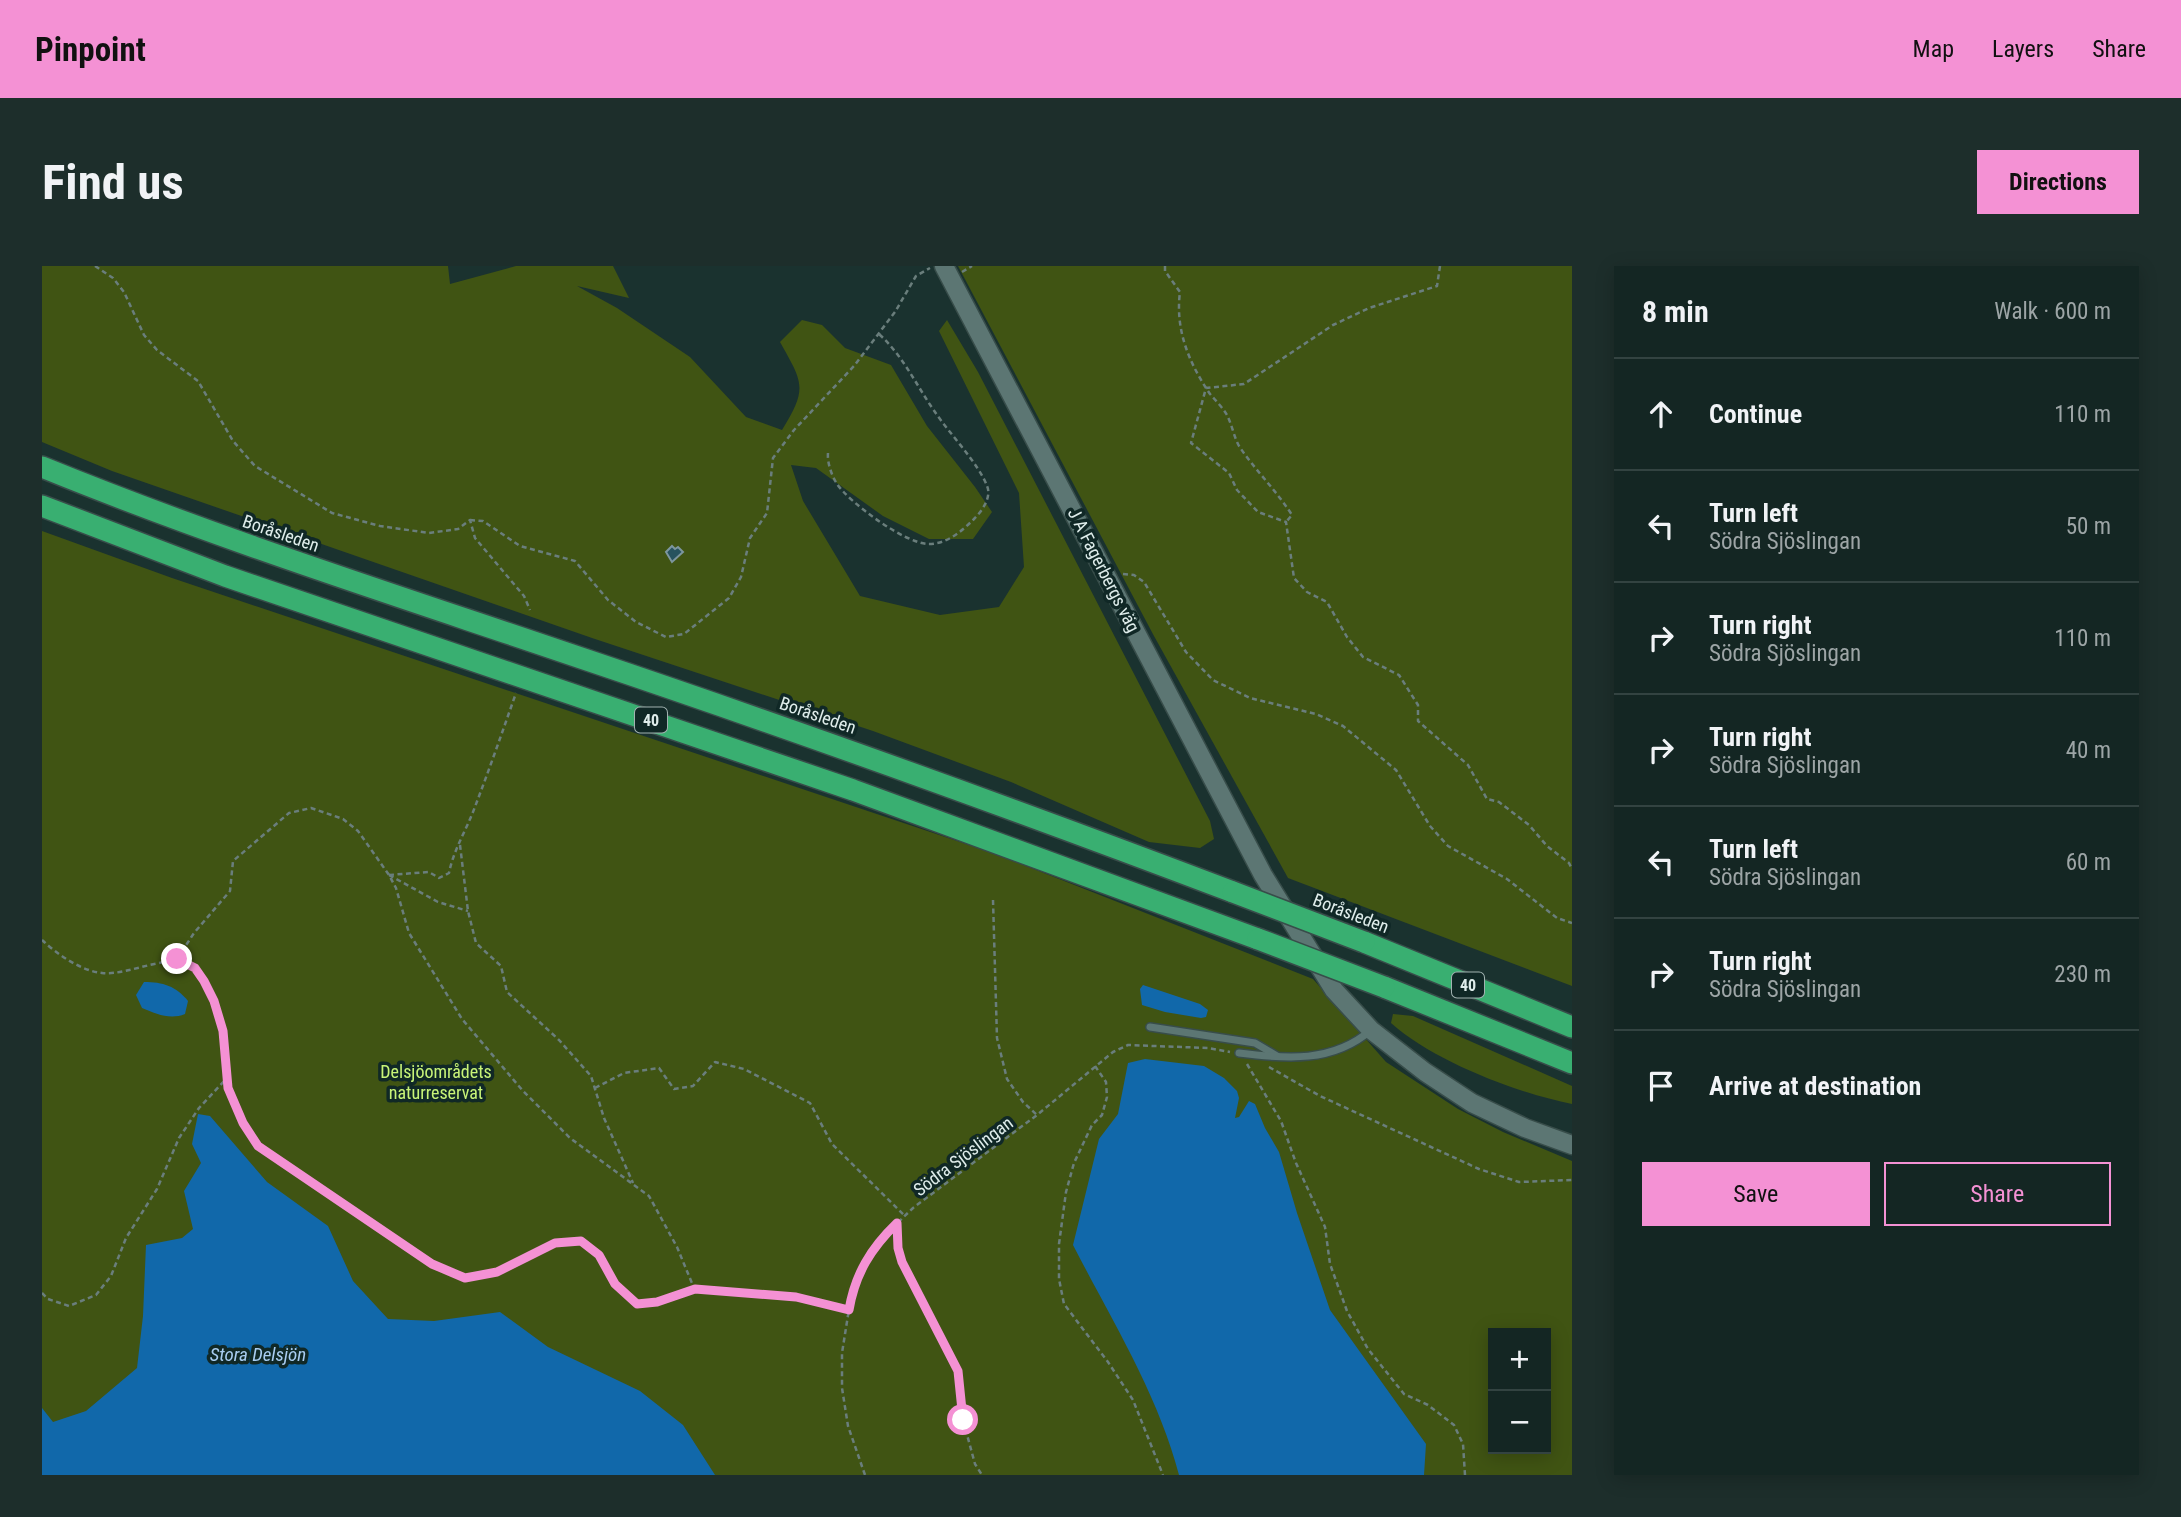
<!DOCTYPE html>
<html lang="en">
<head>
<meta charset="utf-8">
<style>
	:root { --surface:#142623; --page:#1d2e2b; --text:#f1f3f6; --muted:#9da5a6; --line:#334341; --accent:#f491d4 }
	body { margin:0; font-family:"Roboto Condensed",sans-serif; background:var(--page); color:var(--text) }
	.controls { position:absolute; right:21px; bottom:21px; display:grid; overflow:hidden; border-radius:0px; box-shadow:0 4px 18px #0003 }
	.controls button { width:63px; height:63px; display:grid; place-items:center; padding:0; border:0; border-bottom:2px solid var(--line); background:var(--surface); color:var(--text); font:35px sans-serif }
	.stop { position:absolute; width:21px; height:21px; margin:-16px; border:5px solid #f491d4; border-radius:50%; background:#fff }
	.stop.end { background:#f491d4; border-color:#fff; box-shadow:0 2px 7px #0008 }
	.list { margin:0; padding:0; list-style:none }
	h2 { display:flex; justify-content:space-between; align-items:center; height:91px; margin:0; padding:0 28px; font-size:30px }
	h2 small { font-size:23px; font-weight:400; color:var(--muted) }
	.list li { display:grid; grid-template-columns:46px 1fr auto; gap:21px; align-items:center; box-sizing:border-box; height:112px; padding:0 28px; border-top:2px solid var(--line) }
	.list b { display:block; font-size:26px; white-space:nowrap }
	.list p { margin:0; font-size:23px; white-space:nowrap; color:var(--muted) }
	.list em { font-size:23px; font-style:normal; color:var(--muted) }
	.actions { display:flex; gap:14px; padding:21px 28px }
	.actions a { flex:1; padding:16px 0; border:2px solid var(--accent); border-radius:0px; text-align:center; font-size:24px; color:var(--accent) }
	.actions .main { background:var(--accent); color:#111 }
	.icon { flex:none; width:38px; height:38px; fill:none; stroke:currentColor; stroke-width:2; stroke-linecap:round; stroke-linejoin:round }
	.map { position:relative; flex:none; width:1530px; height:1209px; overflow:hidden; border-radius:0px }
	header { display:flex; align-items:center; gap:42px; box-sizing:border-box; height:98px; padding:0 35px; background:var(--accent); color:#111 }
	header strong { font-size:33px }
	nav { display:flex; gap:38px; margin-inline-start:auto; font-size:24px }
	.intro { display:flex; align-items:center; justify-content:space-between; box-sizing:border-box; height:168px; padding:0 42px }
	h1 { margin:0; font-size:49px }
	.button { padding:18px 32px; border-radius:0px; background:var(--accent); color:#111; font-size:24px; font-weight:700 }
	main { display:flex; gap:42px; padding:0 42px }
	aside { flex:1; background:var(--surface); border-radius:0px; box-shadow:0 4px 18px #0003 }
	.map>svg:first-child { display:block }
</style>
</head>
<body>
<header>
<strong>Pinpoint</strong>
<nav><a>Map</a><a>Layers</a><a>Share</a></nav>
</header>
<div class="intro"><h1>Find us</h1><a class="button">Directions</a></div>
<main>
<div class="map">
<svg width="1530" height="1209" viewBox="0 0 1530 1209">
	<rect width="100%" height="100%" fill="#1a322f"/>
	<g fill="#405413" fill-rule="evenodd">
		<path d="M0,0H406L408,18L474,0H571L587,32L535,20L575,42L648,91L704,151L740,164C766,122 761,117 738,76L760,54L780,59L803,82L849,99L885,160L933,221L950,246L931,273H887L841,250L774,202L749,199L761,235L818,330L898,349L957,341L982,301L977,227L897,65L905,54L936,106L1168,555L1172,573L1158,582L1107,576L969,516L831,465L550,372L70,205L0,176Z"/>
		<polygon points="916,0 1530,0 1530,720 1246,612 1112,370"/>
		<path d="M0,265L130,312L954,588L1271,713L1344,796L1416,843L1461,866L1530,895V1209H0ZM1451,1067H1504V1183H1451Z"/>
		<path d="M1351,748L1371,750L1530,820V838C1475,827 1391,795 1349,757Z"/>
	</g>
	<g fill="#1168aa">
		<path d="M102,716C121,716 134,720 146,735L143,748C128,754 114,748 100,742L94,729Z"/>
		<polygon points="1101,719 1158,738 1166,744 1164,751 1159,752 1123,746 1100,739 1098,723"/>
		<path d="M1103,793L1162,800L1182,812L1195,825L1197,832L1193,852L1197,851L1207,835L1213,838L1223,862L1237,886L1255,947L1288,1044L1384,1178L1382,1209H1137C1116,1128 1069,1053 1031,979L1057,873L1076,848L1086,797Z"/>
		<polygon points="156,848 168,850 225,916 286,960 311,1015 346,1053 392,1055 458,1046 506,1081 598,1125 641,1159 673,1209 0,1209 0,1142 11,1156 44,1145 95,1102 101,1050 104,979 140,972 151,963 142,925 159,897 150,878"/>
	</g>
	<polygon fill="#27535e" stroke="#7d969e" stroke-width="2" points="630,280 633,283 636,281 641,286 630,296 624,286"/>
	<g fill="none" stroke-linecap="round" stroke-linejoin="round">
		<g stroke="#384d4a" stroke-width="10">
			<g id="service">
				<polyline points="1108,761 1213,777 1235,790"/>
				<path d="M1197,787C1244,793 1291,797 1329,764"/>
			</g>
		</g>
		<g stroke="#384d4a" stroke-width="21">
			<polyline id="tertiary" points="902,0 1221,609 1292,724 1329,764 1383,806 1430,837 1483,862 1530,879"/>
		</g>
		<g stroke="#384d4a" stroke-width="24">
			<g id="motorway">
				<path d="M0,201C179,274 363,332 545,394C762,467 977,545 1191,626"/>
				<polyline points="0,240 183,310 811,524 1216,673"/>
				<polyline points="1322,676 1530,761"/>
				<polyline points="1342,721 1530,797"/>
			</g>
		</g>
		<g stroke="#6a7e7c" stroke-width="2.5" stroke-dasharray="5 3.5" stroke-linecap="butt">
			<polyline points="53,0 71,12 82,26 102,69 115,84 156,115 191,175 213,200 290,247 338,260 387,267 416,263 428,254 433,272 482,330 488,344"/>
			<path d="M1123,0V5L1138,26C1133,64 1147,97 1168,128C1174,135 1181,142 1185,149C1190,159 1192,171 1197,180C1213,204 1234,224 1250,249L1244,256"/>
			<polyline points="1398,0 1395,20 1327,42 1291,59 1202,118 1164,122 1149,177 1187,207 1195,224 1216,246 1244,256 1252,312 1265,326 1285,336 1305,371 1321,391 1357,409 1376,439 1376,455 1426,499 1445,533 1457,536 1487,559 1505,580 1527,597 1530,603"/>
			<polyline points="920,6 930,0"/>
			<path d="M786,187C785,197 790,210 795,218C808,237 863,278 887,278C905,278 920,265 932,253C940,245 950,231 945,220C937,198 907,167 893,146C874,119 862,91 837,68"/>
			<polyline points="428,254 441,255 478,280 533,295 566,334 594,356 624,371 642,368 687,332 699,311 708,272 725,247 731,192 752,164 812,100 853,46 874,10 888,2"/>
			<polyline points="1081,308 1092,309 1102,316 1144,386 1171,414 1208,432 1274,448 1301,460 1354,504 1388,560 1406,580 1465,613 1515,652 1530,657"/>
			<polyline points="418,579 426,645 434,677 459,700 465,726 517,774 549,810 562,852 591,917"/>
			<path d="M347,609L387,606L397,612L407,607C411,586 423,566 431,546C446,507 460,467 474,427"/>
			<polyline points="347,609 396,636 426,645"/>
			<polyline points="951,634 955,772 965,813 981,836 995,849"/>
			<path d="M0,674C15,688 39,705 60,707C88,710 130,684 153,702C168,715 177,746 181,765C185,784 181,805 187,823C193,844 204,862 216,880L390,997L423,1012L455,1006L513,977L539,975L557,989L573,1018L595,1038L615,1036L653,1023L754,1031L807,1044"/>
			<polyline points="135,693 152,667 188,625 191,595 247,547 269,542 301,553 316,565 347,609 354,622 367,667 420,753 481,825 528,872 607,930 635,981 652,1022"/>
			<polyline points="1205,798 1239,855 1254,897 1283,961 1288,998 1305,1045 1326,1083 1362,1128 1386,1139 1412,1159 1421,1178 1423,1209"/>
			<polyline points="1053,800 1064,816 1065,831 1060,849 1050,859 1032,897 1024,926 1017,978 1017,1013 1022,1038 1066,1096 1091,1134 1121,1209"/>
			<polyline points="1227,801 1278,830 1437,903 1477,916 1530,914"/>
			<polyline points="553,822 582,807 617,802 632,823 651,820 673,796 702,803 768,837 790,878 863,950"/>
			<polyline points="855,957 856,983 860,997 916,1105 921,1154 933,1198 940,1209"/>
			<polyline points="0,1027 6,1033 27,1040 54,1029 69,1010 84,972 115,923 137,872 157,842 185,812"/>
			<polyline points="823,1209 806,1160 800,1122 800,1087 811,1018 828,989 845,967 871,942 995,849 1071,786 1086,779 1166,782 1188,786"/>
		</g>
		<use href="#service" stroke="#5c7673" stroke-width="7"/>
		<use href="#tertiary" stroke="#5c7673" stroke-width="18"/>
		<use href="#motorway" stroke="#39af71" stroke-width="21"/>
		<g stroke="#384d4a" stroke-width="24" stroke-linecap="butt">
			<g id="motorway-bridge">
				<polyline points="1191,626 1322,676"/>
				<polyline points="1216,673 1342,721"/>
			</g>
		</g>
		<use href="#motorway-bridge" stroke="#39af71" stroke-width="21"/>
	</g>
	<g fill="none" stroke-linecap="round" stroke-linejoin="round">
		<path stroke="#f491d4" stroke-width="9" d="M135,693L153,702L162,715L172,735L181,765L186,822L201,857L216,880L390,998L423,1012L455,1006L513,977L539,975L557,989L573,1018L595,1038L615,1036L653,1023L754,1031L807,1044C813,1008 829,982 855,957L856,982L860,996L916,1105L921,1154"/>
	</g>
	<g text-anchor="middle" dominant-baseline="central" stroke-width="7" stroke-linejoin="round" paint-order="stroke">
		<g fill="#102826" stroke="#a1b2b0" stroke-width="2">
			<rect x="593" y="441.5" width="32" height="25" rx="5"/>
			<rect x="1410" y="706.5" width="32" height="25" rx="5"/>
		</g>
		<g font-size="16" font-weight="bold" fill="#dfedeb">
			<text x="609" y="454">40</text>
			<text x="1426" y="719">40</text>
		</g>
		<g font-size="18" fill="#dfedeb" stroke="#102826">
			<text transform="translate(239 267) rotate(19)">Boråsleden</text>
			<text transform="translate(1062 304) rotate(63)">J A Fagerbergs väg</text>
			<text transform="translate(776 449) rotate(19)">Boråsleden</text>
			<text transform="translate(1309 647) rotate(21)">Boråsleden</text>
			<text transform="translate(921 890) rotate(-37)">Södra Sjöslingan</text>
		</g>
		<g font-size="18" fill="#c8f478" stroke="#102826">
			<text x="394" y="805">Delsjöområdets<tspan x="394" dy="21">naturreservat</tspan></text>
		</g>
		<g font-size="19" font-style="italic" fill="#a9cdf1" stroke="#102826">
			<text x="216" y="1088">Stora Delsjön</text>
		</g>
	</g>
</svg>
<div class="controls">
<button>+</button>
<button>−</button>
</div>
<div class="stop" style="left:921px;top:1154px"></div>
<div class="stop end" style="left:135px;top:693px"></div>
</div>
<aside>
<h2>8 min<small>Walk · 600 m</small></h2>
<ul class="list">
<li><svg class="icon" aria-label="ahead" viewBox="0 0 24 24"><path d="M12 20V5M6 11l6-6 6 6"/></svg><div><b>Continue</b></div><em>110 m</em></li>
<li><svg class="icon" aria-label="left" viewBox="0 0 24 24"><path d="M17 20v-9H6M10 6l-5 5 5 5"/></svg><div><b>Turn left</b><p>Södra Sjöslingan</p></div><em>50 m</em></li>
<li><svg class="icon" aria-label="right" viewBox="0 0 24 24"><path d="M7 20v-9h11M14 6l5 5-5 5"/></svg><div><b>Turn right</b><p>Södra Sjöslingan</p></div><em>110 m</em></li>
<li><svg class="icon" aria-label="right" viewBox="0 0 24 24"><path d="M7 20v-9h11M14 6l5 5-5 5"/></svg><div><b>Turn right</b><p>Södra Sjöslingan</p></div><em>40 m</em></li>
<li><svg class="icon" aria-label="left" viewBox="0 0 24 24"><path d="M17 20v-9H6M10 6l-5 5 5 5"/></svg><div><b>Turn left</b><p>Södra Sjöslingan</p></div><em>60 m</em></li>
<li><svg class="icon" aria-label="right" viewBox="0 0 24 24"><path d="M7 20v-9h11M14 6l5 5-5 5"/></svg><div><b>Turn right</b><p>Södra Sjöslingan</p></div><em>230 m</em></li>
<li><svg class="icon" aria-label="arrive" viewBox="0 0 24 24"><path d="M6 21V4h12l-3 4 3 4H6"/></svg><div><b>Arrive at destination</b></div></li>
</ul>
<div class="actions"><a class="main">Save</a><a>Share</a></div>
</aside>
</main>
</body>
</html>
